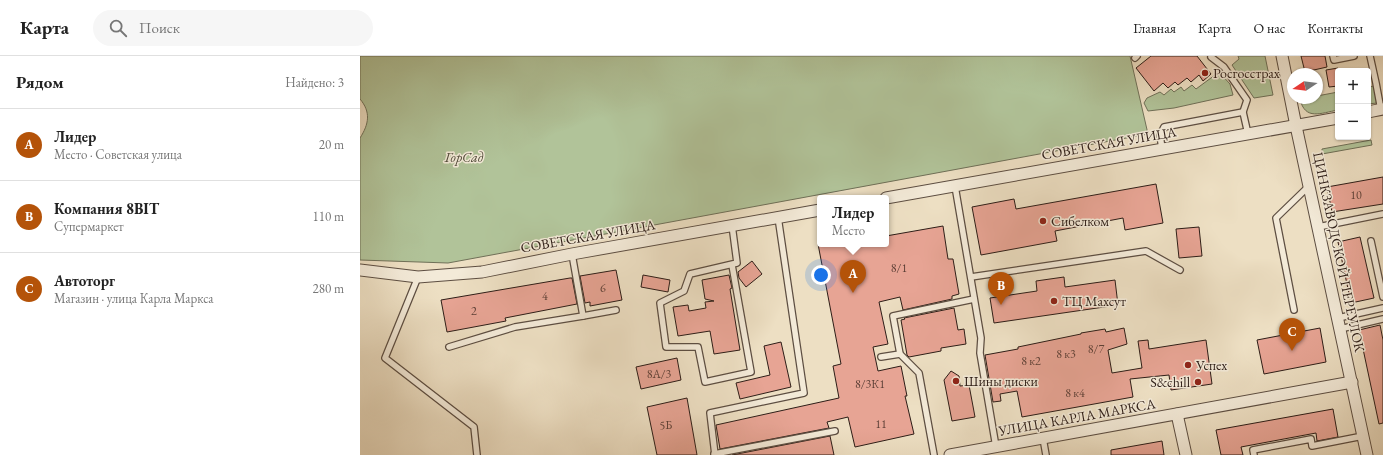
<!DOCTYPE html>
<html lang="ru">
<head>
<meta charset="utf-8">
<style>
	:root { --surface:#fff; --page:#f6f6f6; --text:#222; --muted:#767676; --line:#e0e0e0; --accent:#b45309 }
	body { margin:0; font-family:"EB Garamond",serif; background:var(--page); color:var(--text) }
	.controls { position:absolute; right:12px; top:12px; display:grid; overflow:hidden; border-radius:4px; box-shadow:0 1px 3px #0004 }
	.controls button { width:36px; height:36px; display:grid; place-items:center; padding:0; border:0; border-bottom:1px solid var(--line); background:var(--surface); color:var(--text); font:20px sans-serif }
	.compass { position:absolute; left:927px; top:12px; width:36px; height:36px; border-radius:50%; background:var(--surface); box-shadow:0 1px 3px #0004; rotate:257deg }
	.you { position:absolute; left:461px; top:219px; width:14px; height:14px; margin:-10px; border:3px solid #fff; border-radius:50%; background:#1a73e8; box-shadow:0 0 0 6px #1a73e833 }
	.badge { display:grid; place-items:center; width:26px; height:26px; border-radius:50%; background:var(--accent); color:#fff; font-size:13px; font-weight:700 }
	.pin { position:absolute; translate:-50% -33px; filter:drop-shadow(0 1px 2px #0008) }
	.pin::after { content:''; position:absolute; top:21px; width:14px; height:12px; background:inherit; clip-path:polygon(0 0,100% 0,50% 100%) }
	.popup { position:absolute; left:457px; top:139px; width:72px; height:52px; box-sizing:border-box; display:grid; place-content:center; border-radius:4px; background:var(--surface); filter:drop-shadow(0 1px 3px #0005); font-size:13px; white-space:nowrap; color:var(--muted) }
	.popup b { font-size:15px; color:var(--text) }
	.popup::after { content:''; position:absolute; left:50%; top:100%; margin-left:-8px; border:8px solid transparent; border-top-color:var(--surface) }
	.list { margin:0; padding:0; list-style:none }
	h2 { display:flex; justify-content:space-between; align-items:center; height:52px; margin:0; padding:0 16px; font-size:17px }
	h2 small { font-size:13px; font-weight:400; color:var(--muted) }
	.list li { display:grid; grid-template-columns:26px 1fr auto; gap:12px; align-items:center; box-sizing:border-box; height:72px; padding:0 16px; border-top:1px solid var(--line) }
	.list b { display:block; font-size:15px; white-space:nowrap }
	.list p { margin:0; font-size:13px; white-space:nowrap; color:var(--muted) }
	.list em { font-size:13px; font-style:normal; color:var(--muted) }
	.icon { flex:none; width:22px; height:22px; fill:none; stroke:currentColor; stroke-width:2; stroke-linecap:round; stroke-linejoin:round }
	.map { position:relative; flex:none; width:1023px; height:399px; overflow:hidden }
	header { display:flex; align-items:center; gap:24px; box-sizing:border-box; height:56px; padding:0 20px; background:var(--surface); border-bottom:1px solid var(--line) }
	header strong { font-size:19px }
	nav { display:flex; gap:22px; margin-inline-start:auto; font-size:14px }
	.search { width:280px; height:36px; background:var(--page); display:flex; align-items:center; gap:10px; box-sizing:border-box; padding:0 14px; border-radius:22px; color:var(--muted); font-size:15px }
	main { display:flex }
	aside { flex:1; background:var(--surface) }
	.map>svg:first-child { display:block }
</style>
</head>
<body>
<header>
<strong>Карта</strong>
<div class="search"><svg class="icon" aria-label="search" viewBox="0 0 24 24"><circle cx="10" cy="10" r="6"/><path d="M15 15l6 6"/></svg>Поиск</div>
<nav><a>Главная</a><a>Карта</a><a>О нас</a><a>Контакты</a></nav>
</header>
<main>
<aside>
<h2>Рядом<small>Найдено: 3</small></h2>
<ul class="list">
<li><span class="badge">A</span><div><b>Лидер</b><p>Место · Советская улица</p></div><em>20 m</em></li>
<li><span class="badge">B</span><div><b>Компания 8BIT</b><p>Супермаркет</p></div><em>110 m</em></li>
<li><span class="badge">C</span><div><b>Автоторг</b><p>Магазин · улица Карла Маркса</p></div><em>280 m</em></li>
</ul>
</aside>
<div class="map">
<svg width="1023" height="399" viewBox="0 0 1023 399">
	<rect width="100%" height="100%" fill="#eddfc3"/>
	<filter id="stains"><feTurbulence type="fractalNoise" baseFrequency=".005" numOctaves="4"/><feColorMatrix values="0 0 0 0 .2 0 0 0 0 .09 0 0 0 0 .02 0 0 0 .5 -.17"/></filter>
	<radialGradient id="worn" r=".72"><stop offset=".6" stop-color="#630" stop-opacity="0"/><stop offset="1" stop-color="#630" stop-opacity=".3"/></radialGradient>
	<g fill="#b1c399" stroke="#6f7058">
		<path d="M0,0H770L788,78L88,207L0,204V82C9,68 11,56 0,43Z"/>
		<polygon points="878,0 905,0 913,39 894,42 872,9 879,3"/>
		<polygon points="859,16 870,28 873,39 814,52 788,55 784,47 787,42 800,36 804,39 811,33 814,36 821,31 824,35 832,29 836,33"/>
		<polygon points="1014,30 1017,47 1008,48 1008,31"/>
		<path d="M978,36V54C961,57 945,65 940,43L957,42V40Z"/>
		<polygon points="1011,84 1012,89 962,98 962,93"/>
	</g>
	<g fill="#e7a494" stroke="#2d1d17">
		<polygon points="791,0 837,0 851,18 843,25 839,19 831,26 827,22 818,29 815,26 808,32 803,27 794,35 776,12"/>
		<polygon points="941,0 965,0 967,11 945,16"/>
		<polygon points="978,12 978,30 969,31 966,14"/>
		<polygon points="1023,121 1023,148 972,156 967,131"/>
		<polygon points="796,128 803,167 765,174 763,162 695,175 697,185 621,199 612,151 654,143 656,153"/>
		<polygon points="583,170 588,203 593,203 599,238 592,240 592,243 543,254 540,241 519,246 528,288 513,291 518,315 541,310 547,340 545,340 554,378 495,391 488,361 467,366 469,372 360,393 356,369 479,342 473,310 481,308 458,188 526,188 526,180"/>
		<polygon points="839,171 842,200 819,202 816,173"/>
		<polygon points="1000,181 1014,242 991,247 978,186"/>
		<polygon points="392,205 402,218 386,231 379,222 378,216"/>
		<polygon points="256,214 262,244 230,250 230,246 225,247 220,220"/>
		<polygon points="283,219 310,224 308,236 281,231"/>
		<polygon points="369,219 372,232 370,233 380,294 354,298 350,275 318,280 313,251 328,249 329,255 346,252 345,246 354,245 345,243 342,224"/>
		<polygon points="704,221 705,231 755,224 758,249 634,267 630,242 677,235 676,225"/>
		<polygon points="210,222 212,222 217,248 145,262 146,265 87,276 81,244"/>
		<polygon points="594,252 598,274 604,273 606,288 581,292 581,295 549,301 547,299 541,264 545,263 544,262"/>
		<polygon points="1020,269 1023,284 1023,367 1019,368 999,274"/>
		<polygon points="764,272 767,288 748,294 752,317 782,312 778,285 788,284 789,293 846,284 852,328 811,334 809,319 770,323 773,341 662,361 657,335 640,338 641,345 633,346 625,299 658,293 658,291 721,278 721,277 745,273 746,276"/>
		<polygon points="960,272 966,306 904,318 897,284"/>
		<polygon points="421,286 431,331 380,343 376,327 410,319 404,290"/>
		<polygon points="317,302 321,324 281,333 276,311"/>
		<polygon points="591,315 599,320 600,330 609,329 615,361 592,365 584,324"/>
		<polygon points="327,342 337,399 297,399 287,351"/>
		<polygon points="973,353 978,381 957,385 956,377 881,391 883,399 861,399 856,374"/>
		<polygon points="470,380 474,399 372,399"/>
		<polygon points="802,385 804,399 751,399 751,394"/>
	</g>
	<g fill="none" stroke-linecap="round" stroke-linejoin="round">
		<g stroke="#5d4e42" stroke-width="8">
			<g id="lane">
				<polyline points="973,0 974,4 994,0"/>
				<polyline points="1010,0 1016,27 1021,54"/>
				<polyline points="851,1 864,11 887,44 883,56"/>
				<polyline points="775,2 777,0"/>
				<polyline points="802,93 800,79 804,71 883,56 888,78"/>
				<polyline points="595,130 621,282 620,297 636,391"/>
				<polyline points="958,171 1023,158"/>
				<polyline points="1011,185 1023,241"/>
				<polyline points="372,209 391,316 345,326 338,291 306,291 300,247 324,235 330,218 377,207 372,169"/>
				<polyline points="58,221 25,302 114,371 117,399"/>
				<polyline points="611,221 786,195 820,214"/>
				<polyline points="934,254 916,162 949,130"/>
				<polyline points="223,260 256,254"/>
				<polyline points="978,262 1023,252"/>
				<polyline points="980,273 1023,263"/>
				<polyline points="89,291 155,271 223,260 212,198"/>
				<polyline points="521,301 540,298"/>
				<polyline points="683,382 686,399"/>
				<polyline points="354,398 475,375"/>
				<polyline points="355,399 350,357 444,337 418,161"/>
				<polyline points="574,399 559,317 540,298 533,260 614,243"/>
				<polyline points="894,399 893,394 951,383 952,390 1003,380"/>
			</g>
		</g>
		<g stroke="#5d4e42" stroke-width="13">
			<g id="street">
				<polyline points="922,0 936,70 1007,399"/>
				<polyline points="1008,56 1023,53"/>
				<polyline points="526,142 978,62"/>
				<polyline points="0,214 58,221 122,216 212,198 460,154"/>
				<polyline points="817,358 826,399"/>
				<polyline points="590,399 992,326"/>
			</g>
		</g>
		<use href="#lane" stroke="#f3ead8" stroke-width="5.5"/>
		<use href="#street" stroke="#f3ead8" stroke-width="11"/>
	</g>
	<g fill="#8f2418" stroke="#f3ead8" stroke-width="1.5">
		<circle cx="845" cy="17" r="4"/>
		<circle cx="683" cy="165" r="4"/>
		<circle cx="694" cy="245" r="4"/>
		<circle cx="828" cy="309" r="4"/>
		<circle cx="596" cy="325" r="4"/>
		<circle cx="838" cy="326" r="4"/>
	</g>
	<g text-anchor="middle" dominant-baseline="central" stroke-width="3" stroke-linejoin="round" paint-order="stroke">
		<g font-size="12" fill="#5c3f36">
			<text x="996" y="139">10</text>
			<text x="539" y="212">8/1</text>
			<text x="243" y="232">6</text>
			<text x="185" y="240">4</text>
			<text x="114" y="255">2</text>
			<text x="736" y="293">8/7</text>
			<text x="706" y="298">8 к3</text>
			<text x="671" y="305">8 к2</text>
			<text x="299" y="318">8А/3</text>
			<text x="510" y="328">8/3К1</text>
			<text x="715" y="337">8 к4</text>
			<text x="521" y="368">11</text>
			<text x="306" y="369">5Б</text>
		</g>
		<g font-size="14" fill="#2d1d17" stroke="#f3ead8" text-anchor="start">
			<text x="853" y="17">Росгосстрах</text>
			<text x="691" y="165">Сибелком</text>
			<text x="702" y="245">ТЦ Махсут</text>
			<text x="836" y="309">Успех</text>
			<text x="604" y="325">Шины диски</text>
			<text x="830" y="326" text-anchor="end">S&amp;chill</text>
		</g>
		<g font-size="14" fill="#2d1d17" stroke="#f3ead8">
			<text transform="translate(749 87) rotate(-10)">СОВЕТСКАЯ УЛИЦА</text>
			<text transform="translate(228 180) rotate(-10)">СОВЕТСКАЯ УЛИЦА</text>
			<text transform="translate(979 196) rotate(78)">ЦИНКЗАВОДСКОЙ ПЕРЕУЛОК</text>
			<text transform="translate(717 361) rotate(-10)">УЛИЦА КАРЛА МАРКСА</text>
		</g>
		<g font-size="14" font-style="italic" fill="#554f3e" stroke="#f3ead8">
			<text x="104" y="101">ГорСад</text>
		</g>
	</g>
	<rect width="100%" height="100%" filter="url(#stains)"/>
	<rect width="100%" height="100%" fill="url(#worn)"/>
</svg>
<div class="controls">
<button>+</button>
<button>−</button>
</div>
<svg class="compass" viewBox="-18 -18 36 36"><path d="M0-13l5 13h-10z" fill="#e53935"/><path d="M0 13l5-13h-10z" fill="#767676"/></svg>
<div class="you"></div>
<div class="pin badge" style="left:493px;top:237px">A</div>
<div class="popup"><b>Лидер</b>Место</div>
<div class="pin badge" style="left:641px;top:249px">B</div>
<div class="pin badge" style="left:932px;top:295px">C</div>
</div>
</main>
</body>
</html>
